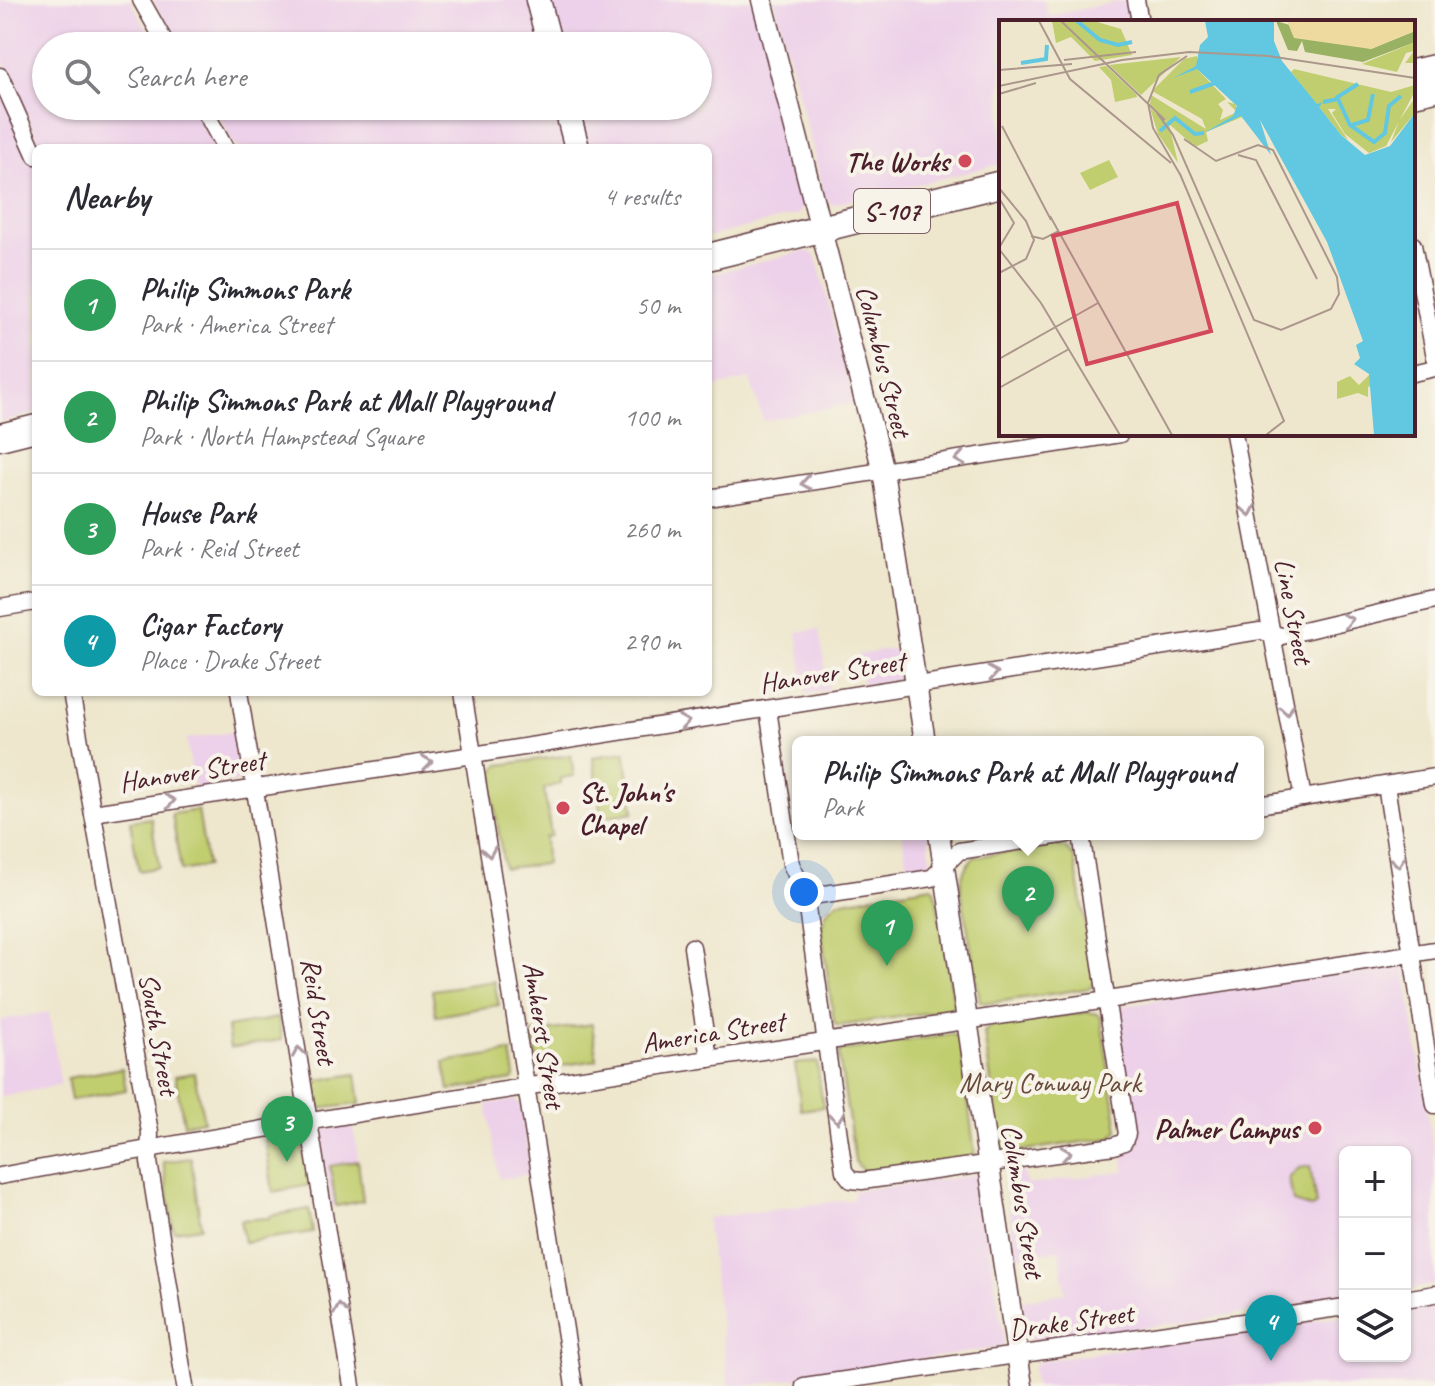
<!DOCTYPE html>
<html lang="en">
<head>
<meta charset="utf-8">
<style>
	:root { --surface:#fff; --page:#f2f2f3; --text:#2b2b33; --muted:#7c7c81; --line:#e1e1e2; --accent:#db2777 }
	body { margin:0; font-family:Caveat,sans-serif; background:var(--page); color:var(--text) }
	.controls { position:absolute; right:24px; bottom:24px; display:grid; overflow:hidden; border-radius:12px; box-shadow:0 2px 6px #0004 }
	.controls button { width:72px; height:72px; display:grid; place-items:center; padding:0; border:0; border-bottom:2px solid var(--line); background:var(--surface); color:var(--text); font:40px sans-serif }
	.you { position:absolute; left:804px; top:892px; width:28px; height:28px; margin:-20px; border:6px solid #fff; border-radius:50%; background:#1a73e8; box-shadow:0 0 0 12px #1a73e833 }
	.badge { display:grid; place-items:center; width:52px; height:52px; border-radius:50%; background:var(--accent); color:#fff; font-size:26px; font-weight:700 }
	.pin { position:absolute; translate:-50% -66px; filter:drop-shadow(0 2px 4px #0008) }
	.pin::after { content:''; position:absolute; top:42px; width:28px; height:24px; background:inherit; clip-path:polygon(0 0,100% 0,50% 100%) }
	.popup { position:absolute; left:792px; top:736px; width:472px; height:104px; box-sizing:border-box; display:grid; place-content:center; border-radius:12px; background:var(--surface); filter:drop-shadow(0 2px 6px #0005); font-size:26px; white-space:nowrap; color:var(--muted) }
	.popup b { font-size:30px; color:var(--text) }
	.popup::after { content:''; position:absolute; left:50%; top:100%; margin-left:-16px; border:16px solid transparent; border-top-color:var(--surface) }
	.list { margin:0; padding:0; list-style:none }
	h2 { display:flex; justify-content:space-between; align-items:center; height:104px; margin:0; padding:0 32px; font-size:34px }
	h2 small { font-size:26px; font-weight:400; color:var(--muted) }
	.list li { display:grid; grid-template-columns:52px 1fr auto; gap:24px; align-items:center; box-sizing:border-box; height:112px; padding:0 32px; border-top:2px solid var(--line) }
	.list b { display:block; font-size:30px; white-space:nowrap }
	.list p { margin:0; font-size:26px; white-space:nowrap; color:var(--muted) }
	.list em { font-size:26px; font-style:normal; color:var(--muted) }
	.icon { flex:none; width:44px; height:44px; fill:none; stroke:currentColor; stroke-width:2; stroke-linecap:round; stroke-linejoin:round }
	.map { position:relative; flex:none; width:1435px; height:1386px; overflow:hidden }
	.search { position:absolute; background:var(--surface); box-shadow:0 2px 6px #0004; left:32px; top:32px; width:680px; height:88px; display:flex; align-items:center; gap:20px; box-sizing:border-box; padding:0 28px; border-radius:44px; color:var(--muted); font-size:30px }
	.panel { position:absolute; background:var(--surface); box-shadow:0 2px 6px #0004; left:32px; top:144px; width:680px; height:552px; border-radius:12px }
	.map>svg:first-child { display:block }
</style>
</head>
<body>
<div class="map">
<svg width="1435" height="1386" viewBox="0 0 1435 1386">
	<rect width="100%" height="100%" fill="#f7f3e8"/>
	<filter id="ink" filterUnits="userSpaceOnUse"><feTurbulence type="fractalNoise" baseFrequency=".0125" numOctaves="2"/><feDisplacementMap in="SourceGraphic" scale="16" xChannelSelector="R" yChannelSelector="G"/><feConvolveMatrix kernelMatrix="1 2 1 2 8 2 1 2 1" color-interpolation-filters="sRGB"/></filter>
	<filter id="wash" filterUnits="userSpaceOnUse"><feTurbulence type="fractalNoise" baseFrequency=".006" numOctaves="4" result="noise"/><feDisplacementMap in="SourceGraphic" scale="32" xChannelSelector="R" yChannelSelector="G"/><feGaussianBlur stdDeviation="1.8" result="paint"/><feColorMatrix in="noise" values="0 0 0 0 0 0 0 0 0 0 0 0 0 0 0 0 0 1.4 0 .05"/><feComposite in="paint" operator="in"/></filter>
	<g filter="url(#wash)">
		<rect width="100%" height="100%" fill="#eee7cd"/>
		<g fill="#edd0e9">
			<polygon points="0,0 130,0 157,46 46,46 46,106 191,106 215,148 41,148 0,53"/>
			<polygon points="153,0 530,0 542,46 179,46"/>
			<polygon points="545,0 753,0 805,201 799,214 708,237 708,148 582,148 576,106 698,106 698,46 566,46 555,35"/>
			<polygon points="774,0 1044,0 1048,16 1127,0 1131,22 1001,22 1001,164 832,205 825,196"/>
			<polygon points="0,82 36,165 36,413 0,422"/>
			<polygon points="213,106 557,106 568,148 236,148"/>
			<polygon points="804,251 811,252 817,259 854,403 763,421 750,379 708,389 708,275"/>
			<polygon points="819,629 829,690 806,694 797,632"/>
			<polygon points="898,648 902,673 899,679 862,685 858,655"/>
			<polygon points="238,731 245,776 243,780 195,789 186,739"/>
			<polygon points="902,834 928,834 931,867 908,872"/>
			<polygon points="1399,963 1405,968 1435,1160 1435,1285 1405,1290 1405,1152 1345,1152 1345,1298 1039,1343 1029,1340 1022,1300 1065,1293 1060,1250 1016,1257 1004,1175 1010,1170 1022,1169 1027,1185 1124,1171 1123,1157 1138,1143 1115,1015 1117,1007"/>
			<polygon points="49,1012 61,1085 0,1097 0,1020"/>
			<polygon points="515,1100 520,1104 531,1174 499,1179 487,1104"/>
			<polygon points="353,1125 364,1200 332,1207 320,1134 324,1130"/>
			<polygon points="978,1175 1004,1341 1002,1347 746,1386 729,1386 706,1218 854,1199 853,1191"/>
			<polygon points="1435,1303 1435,1386 1035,1386 1033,1366 1039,1361 1345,1316 1345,1356 1405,1356 1405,1308"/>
		</g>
		<g fill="#c1ce6f" stroke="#86764d" stroke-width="2">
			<polygon points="625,752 634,812 602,817 593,757"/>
			<polygon points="571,755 574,776 561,778 561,783 544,789 551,836 545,837 546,864 504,868 490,776 499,765"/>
			<polygon points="198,810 207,866 181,871 172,814"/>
			<polygon points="151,818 159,867 139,871 130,821"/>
			<path d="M1055,845L1065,848L1074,857L1096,981L1090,988L990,1003L980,1002L961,889C961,875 964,867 974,857Z"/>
			<polygon points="932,886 935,889 954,1004 952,1009 838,1026 834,1022 821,928 827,911 837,902"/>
			<polygon points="494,981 499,1005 436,1016 432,990"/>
			<polygon points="1088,1012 1097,1014 1101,1019 1118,1130 1111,1138 1005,1153 1001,1151 984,1032 991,1026"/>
			<polygon points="278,1018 282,1040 230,1048 227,1027"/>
			<polygon points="592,1024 597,1060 538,1069 533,1033"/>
			<polygon points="952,1034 960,1039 975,1155 971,1158 872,1172 862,1170 855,1161 839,1056 841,1051"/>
			<polygon points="511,1052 515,1076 512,1080 449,1090 444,1062"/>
			<polygon points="817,1062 823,1107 801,1110 795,1064"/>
			<polygon points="122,1068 126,1090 71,1100 67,1078"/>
			<polygon points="194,1073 204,1121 184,1124 175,1076"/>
			<polygon points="356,1074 360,1104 318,1109 312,1081"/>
			<polygon points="300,1134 310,1185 273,1192 265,1139"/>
			<polygon points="191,1158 201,1227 174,1231 163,1162"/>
			<polygon points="358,1161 363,1201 336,1206 330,1166"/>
			<polygon points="1310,1166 1316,1205 1312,1208 1293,1202 1289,1178 1299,1168"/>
			<polygon points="309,1209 313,1232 244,1242 240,1220 269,1218 270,1216"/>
		</g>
	</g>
	<g filter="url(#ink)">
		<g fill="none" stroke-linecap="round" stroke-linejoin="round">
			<g stroke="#633d43" stroke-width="19">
				<g id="minor">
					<polyline points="141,0 167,46"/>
					<polyline points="1136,0 1140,22"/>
					<polyline points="0,76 36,156"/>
					<polyline points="202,106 225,148"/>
					<polyline points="1413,245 1435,357"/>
					<polyline points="1413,373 1435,368"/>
					<polyline points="1234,434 1303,798"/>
					<polyline points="708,498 1120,434"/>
					<polyline points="0,608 36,602"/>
					<polyline points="71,692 150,1132 149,1162 185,1386"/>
					<polyline points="239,692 352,1386"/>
					<polyline points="463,692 574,1386"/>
					<polyline points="768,709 791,864 805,894 844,1171 851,1180 862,1181 1114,1146 1124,1142 1127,1134 1081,834"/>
					<polyline points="1386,785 1435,1105"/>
					<polyline points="1258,805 1435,777"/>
					<polyline points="93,813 473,755 1260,631 1282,636 1435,600"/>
					<polyline points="805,897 932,878 959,851 1068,834"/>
					<polyline points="692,947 709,1059"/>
					<path d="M0,1176C476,1086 957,1026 1435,950"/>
					<polyline points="1405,1299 1435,1294"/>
					<polyline points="804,1386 1345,1307"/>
				</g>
			</g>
			<g stroke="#633d43" stroke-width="23">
				<g id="tertiary">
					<polyline points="762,0 883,471 925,742"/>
					<polyline points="939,834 1022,1386"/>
				</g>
			</g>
			<g stroke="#633d43" stroke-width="27">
				<g id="secondary">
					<polyline points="538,0 550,46"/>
					<polyline points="566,106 577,148"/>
				</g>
			</g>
			<g stroke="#633d43" stroke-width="29">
				<g id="primary">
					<polyline points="1413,73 1435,68"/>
					<polyline points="1413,93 1435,88"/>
					<polyline points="708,257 1001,184"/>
					<polyline points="0,437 36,428"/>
				</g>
			</g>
			<use href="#minor" stroke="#fff" stroke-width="16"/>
			<use href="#tertiary" stroke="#fff" stroke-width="20"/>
			<use href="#secondary" stroke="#fff" stroke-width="24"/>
			<use href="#primary" stroke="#fff" stroke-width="26"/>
		</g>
		<defs><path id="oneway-chevron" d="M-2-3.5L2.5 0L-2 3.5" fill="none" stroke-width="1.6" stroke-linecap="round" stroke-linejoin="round" transform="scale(2)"/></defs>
		<g stroke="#ae9aa0">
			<use href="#oneway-chevron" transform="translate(960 459) rotate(171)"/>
			<use href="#oneway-chevron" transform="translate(806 483) rotate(171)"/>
			<use href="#oneway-chevron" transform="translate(1249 511) rotate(79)"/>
			<use href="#oneway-chevron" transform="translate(1348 620) rotate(-13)"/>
			<use href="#oneway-chevron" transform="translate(993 673) rotate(-9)"/>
			<use href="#oneway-chevron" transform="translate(1287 710) rotate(80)"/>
			<use href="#oneway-chevron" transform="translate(684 722) rotate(-9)"/>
			<use href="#oneway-chevron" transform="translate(427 762) rotate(-8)"/>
			<use href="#oneway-chevron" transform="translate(170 801) rotate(-9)"/>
			<use href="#oneway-chevron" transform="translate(489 852) rotate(81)"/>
			<use href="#oneway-chevron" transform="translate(1398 862) rotate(82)"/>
			<use href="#oneway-chevron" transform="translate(299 1052) rotate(-99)"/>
			<use href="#oneway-chevron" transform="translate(837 1118) rotate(83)"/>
			<use href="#oneway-chevron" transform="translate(1066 1153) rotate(-8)"/>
			<use href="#oneway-chevron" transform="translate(340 1309) rotate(-99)"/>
		</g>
	</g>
	<g fill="#d1495b" stroke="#f7f3e8" stroke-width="3">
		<circle cx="965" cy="161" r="8"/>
		<circle cx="563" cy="808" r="8"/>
		<circle cx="1315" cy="1128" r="8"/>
	</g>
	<g text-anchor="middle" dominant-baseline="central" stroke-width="8" stroke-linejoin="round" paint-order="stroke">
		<rect fill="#f7f3e8" stroke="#7e5f64" stroke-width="2" x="854" y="189" width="76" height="44" rx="6"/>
		<g font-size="26" font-weight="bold" fill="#4a1f2b">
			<text x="892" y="211">S-107</text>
		</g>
		<g font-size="28" font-weight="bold" fill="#4a1f2b" stroke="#f7f3e8" text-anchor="end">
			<text x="949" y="161">The Works</text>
			<text x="579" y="792" text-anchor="start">St. John's<tspan x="579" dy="32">Chapel</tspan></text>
			<text x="1299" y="1128">Palmer Campus</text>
		</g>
		<g font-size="28" fill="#4a1f2b" stroke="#f7f3e8">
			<text transform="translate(884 361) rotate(76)">Columbus Street</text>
			<text transform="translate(1294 611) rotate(79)">Line Street</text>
			<text transform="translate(832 672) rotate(-9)">Hanover Street</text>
			<text transform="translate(192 771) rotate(-9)">Hanover Street</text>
			<text transform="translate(319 1011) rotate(81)">Reid Street</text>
			<text transform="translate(713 1032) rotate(-9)">America Street</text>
			<text transform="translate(159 1034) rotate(80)">South Street</text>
			<text transform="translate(544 1035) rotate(81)">Amherst Street</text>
			<text transform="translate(1023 1201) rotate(81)">Columbus Street</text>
			<text transform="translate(1071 1321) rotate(-8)">Drake Street</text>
		</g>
		<g font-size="28" fill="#684b3c" stroke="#f7f3e8">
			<text x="1050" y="1082">Mary Conway Park</text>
		</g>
	</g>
	<g transform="translate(999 20)">
		<rect width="416" height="416" fill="#eee7cd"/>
		<path d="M53,1H95L122,9L133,35L96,41L72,17L57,23ZM416,22V43H406L415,31L407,33L398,52L363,44ZM198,36L199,50L227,79L219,84L224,90L221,100L238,92L228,82L236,84L243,97L207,112L209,121L196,127L170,104L179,143L159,114L151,88L169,102L151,85L152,75L207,109L203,99L153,71L185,39ZM182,37L142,75L110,45ZM107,46L137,74L138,77L116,82L112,60L100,47ZM295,49L392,72L416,65V71L387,126L370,133L346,114L333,93L337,89H329L349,120L342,115L292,52ZM416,78V93L392,122L400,101ZM110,140L119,157L91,170L81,153ZM370,355L381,364L369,367V377L359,373L338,379V362L351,356L360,365Z" fill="#c1ce6f"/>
		<path d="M277,1L372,29L416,11V22L364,42L306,32L303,21L298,31L289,30Z" fill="#98b162"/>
		<path d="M288,1H416V11L372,29L295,18Z" fill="#eeda9e"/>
		<path d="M206,1H275V21L283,41L318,84L324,82L320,87L342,115L366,135L391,126L416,93V415H375L370,354L355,344L361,338L357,325L364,321L328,222L261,100L272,135L242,96L205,113L234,96L238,86L198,49L174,58L197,46L201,25L209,17Z" fill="#62c7e0"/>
		<path fill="none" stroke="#62c7e0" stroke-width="4" d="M78,1L101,20L119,25L133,22M22,43L47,39L48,25M191,72L216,63M337,78L359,64M324,82L339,79L351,105L375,122L386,113L390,86L402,76M353,105L369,100L374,74M161,111L176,98L196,114L205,113M379,359L398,355L416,373"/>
		<path fill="none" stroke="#ac978c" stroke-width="2" d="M40,1L71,59L172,143M62,1L166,100M65,40L137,32M0,50L73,44M0,66L123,40L190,32L270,36L416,58M0,74L37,63M158,93L174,115L255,300L282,310L332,289L340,274L338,257L274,130L259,125L217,141L185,119M3,106L52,200M239,135L257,140L318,259M181,154L285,401L267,415M182,156L154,108L149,83L160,55L188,36M0,168L27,201L35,220L27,239L0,253M0,178L15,203L0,228M51,196L173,415M32,216L44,219L60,211M0,229L42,283L121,415M0,339L99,283M0,368L70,329"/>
		<path fill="#d1495b" fill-opacity="0.15" stroke="#d1495b" stroke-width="4" d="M178,183L212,311L88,344L54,216Z"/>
		<rect width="416" height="416" fill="none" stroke="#4a1f2b" stroke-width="4"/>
	</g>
</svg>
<div class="controls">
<button>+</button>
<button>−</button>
<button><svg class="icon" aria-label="layers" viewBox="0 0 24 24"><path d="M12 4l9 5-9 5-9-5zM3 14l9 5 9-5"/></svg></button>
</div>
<div class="you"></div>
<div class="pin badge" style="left:887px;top:966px;background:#2e9e5b">1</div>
<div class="pin badge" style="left:1028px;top:932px;background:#2e9e5b">2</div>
<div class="popup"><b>Philip Simmons Park at Mall Playground</b>Park</div>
<div class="pin badge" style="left:287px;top:1162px;background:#2e9e5b">3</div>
<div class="pin badge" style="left:1271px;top:1361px;background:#0f9aa8">4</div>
<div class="search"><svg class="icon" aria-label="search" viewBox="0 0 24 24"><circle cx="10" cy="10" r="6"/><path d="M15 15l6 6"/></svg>Search here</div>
<section class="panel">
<h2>Nearby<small>4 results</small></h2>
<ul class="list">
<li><span class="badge" style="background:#2e9e5b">1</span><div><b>Philip Simmons Park</b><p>Park · America Street</p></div><em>50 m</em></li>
<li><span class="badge" style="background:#2e9e5b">2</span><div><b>Philip Simmons Park at Mall Playground</b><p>Park · North Hampstead Square</p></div><em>100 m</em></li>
<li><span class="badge" style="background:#2e9e5b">3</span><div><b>House Park</b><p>Park · Reid Street</p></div><em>260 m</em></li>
<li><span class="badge" style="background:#0f9aa8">4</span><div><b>Cigar Factory</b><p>Place · Drake Street</p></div><em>290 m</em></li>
</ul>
</section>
</div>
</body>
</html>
